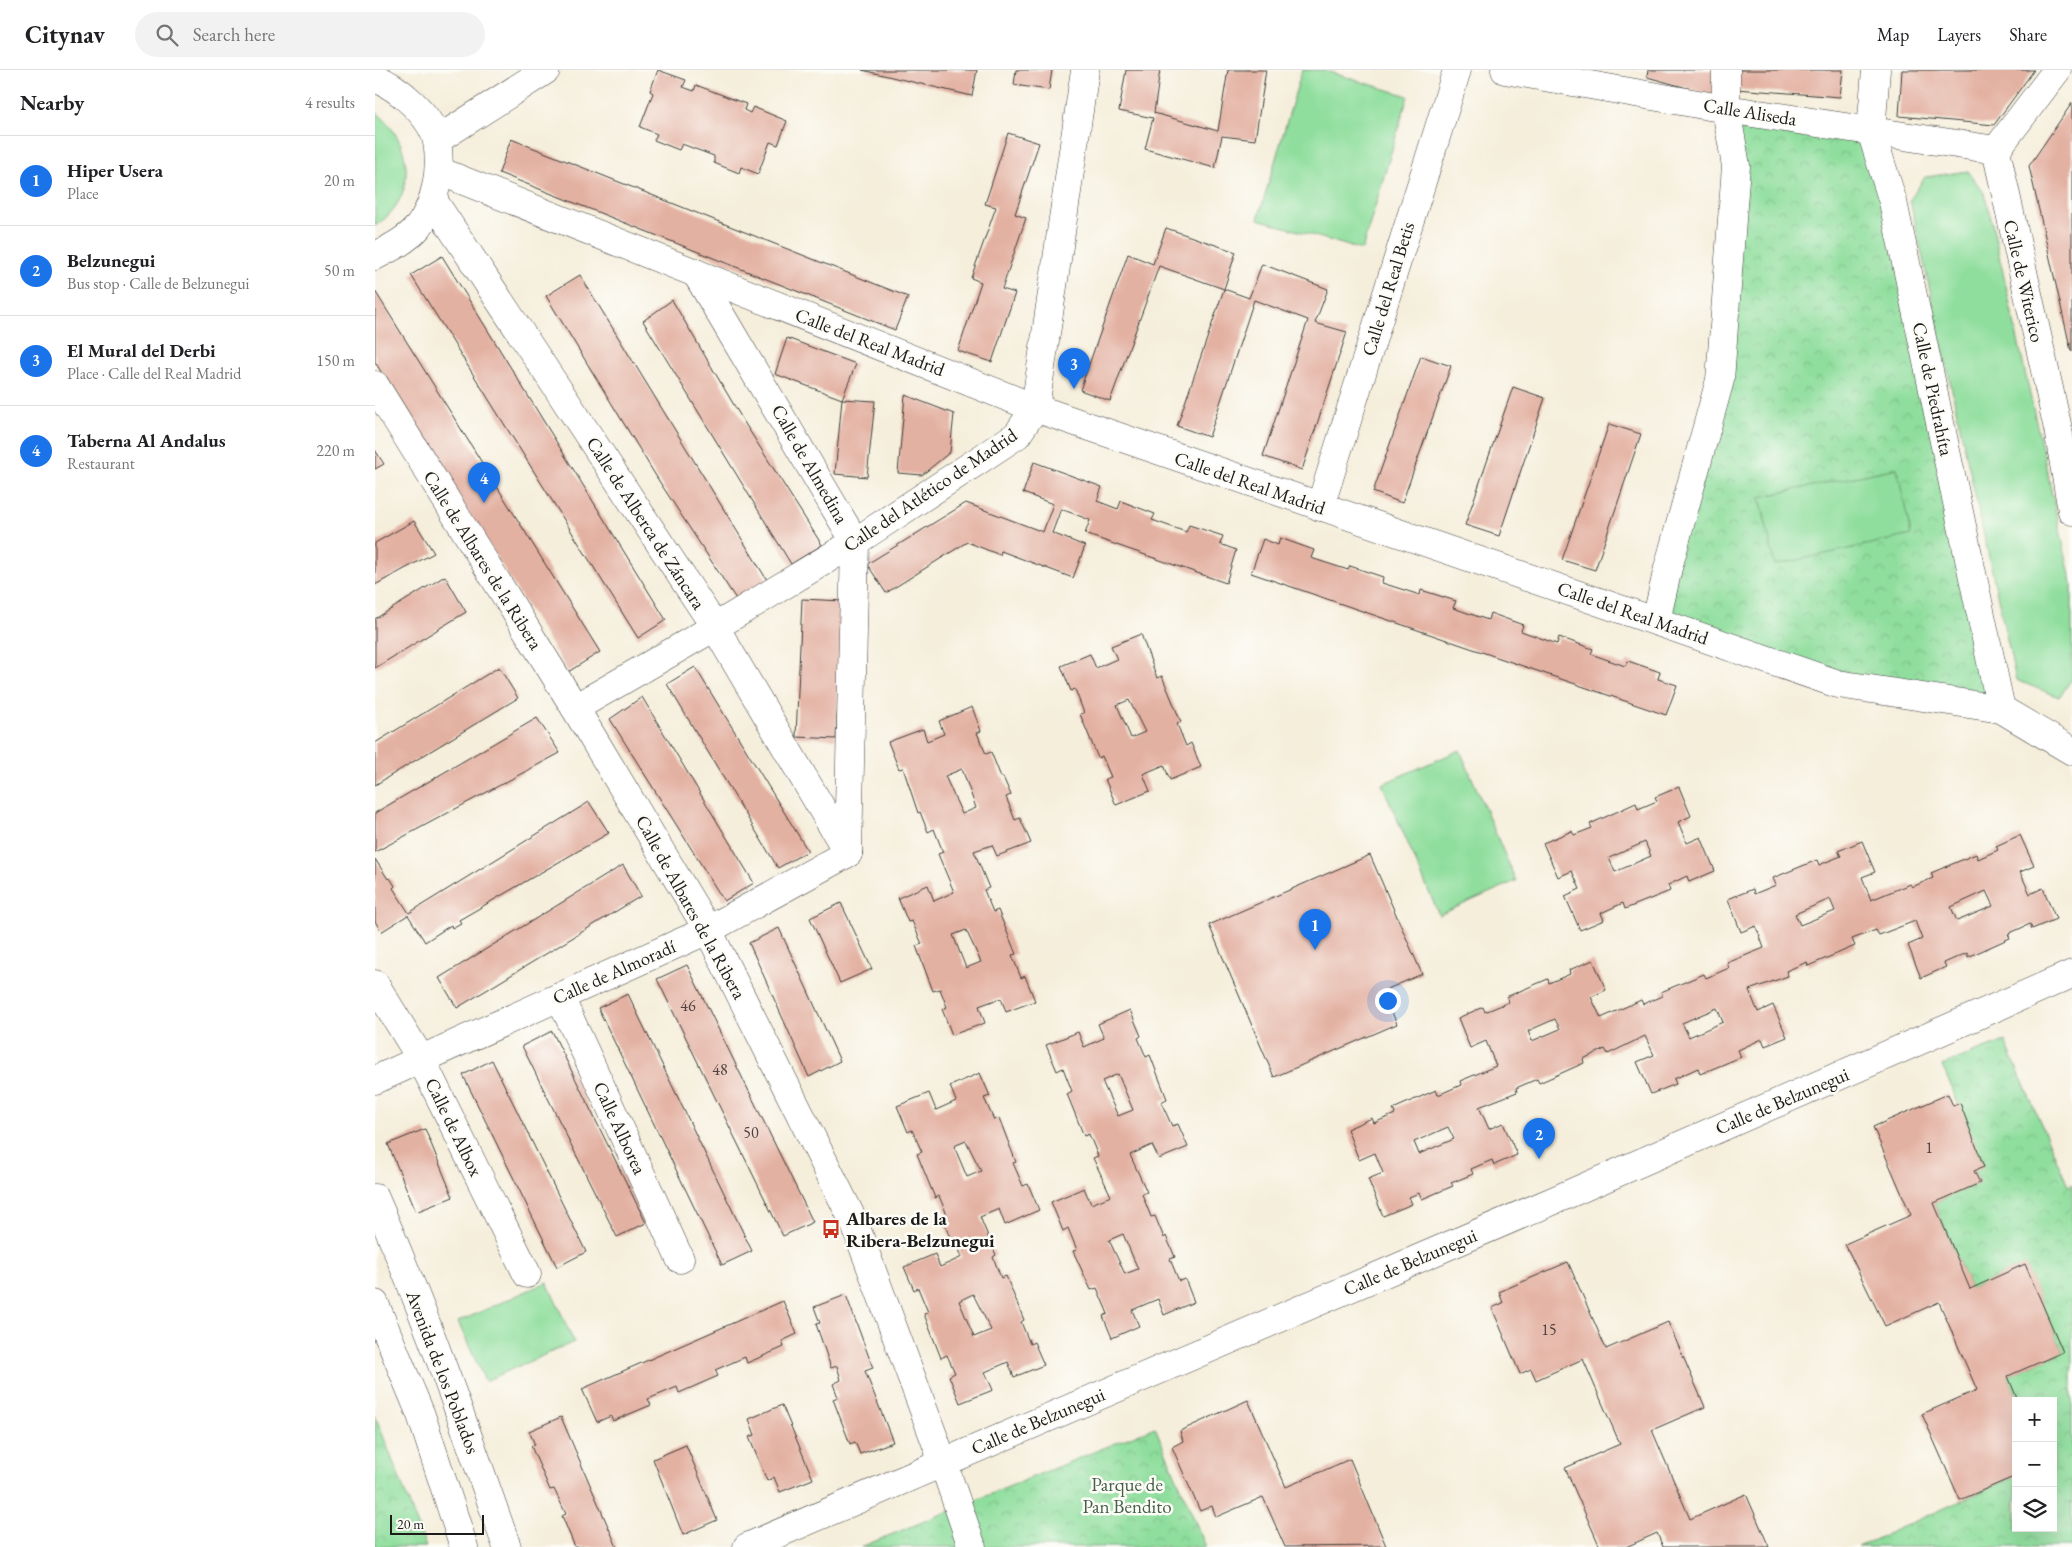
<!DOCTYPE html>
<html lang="en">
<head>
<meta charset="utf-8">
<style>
	:root { --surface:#fff; --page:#f2f2f2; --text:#202124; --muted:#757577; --line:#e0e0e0; --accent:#1a73e8 }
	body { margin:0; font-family:"EB Garamond",serif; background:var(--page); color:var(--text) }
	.controls { position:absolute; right:15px; bottom:15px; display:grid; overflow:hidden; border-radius:0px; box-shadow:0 5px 20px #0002 }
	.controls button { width:45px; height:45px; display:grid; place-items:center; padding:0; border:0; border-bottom:1px solid var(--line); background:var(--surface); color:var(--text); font:25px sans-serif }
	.scale { position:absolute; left:15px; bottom:12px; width:94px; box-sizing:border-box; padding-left:5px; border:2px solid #1c1c1c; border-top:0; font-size:14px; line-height:18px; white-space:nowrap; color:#1c1c1c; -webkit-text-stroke:4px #fdfcf7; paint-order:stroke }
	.you { position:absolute; left:1012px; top:930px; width:18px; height:18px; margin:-12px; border:4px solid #fff; border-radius:50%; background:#1a73e8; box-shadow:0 0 0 8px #1a73e833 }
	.badge { display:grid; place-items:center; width:32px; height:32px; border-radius:50%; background:var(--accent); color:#fff; font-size:16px; font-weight:700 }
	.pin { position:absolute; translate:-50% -41px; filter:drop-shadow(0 1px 2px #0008) }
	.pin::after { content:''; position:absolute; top:26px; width:18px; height:15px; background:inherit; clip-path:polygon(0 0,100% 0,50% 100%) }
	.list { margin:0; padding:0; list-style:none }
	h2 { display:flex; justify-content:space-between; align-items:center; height:65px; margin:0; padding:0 20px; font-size:21px }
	h2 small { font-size:16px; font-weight:400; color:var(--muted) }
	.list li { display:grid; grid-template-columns:32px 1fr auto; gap:15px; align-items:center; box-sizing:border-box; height:90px; padding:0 20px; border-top:1px solid var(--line) }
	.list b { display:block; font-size:19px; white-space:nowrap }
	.list p { margin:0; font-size:16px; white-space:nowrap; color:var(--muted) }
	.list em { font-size:16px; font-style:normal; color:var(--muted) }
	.icon { flex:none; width:28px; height:28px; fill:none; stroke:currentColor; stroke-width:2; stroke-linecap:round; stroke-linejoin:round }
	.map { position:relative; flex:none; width:1697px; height:1477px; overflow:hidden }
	header { display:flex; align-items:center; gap:30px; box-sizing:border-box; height:70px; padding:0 25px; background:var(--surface); border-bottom:1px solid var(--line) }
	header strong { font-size:24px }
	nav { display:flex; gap:28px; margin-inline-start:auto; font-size:18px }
	.search { width:350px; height:45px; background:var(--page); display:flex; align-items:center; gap:12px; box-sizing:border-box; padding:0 18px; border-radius:28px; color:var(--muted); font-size:19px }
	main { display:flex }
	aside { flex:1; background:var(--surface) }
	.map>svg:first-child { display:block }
</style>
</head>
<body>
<header>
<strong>Citynav</strong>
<div class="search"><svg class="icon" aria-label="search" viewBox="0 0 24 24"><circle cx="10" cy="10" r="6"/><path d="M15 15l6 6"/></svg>Search here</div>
<nav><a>Map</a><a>Layers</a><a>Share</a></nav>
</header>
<main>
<aside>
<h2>Nearby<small>4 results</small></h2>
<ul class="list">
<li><span class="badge">1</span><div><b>Hiper Usera</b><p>Place</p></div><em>20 m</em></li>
<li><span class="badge">2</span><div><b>Belzunegui</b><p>Bus stop · Calle de Belzunegui</p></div><em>50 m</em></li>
<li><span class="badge">3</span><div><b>El Mural del Derbi</b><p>Place · Calle del Real Madrid</p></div><em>150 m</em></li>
<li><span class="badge">4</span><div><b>Taberna Al Andalus</b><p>Restaurant</p></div><em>220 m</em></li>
</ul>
</aside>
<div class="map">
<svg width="1697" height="1477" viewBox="0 0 1697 1477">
	<defs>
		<pattern id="park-crowns" width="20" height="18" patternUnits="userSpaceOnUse" patternTransform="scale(1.25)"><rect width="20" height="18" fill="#8fde9d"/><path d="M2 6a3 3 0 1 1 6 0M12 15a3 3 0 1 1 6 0" fill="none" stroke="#7bbe87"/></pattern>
	</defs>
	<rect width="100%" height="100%" fill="#fdfcf7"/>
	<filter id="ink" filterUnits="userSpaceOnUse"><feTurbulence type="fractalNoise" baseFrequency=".02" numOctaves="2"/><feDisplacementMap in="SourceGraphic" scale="10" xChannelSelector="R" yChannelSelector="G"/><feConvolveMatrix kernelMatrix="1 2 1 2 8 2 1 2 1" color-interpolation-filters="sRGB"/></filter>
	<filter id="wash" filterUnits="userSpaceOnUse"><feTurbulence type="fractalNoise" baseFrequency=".0096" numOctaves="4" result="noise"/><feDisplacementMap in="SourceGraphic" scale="20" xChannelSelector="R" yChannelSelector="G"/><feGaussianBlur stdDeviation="1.12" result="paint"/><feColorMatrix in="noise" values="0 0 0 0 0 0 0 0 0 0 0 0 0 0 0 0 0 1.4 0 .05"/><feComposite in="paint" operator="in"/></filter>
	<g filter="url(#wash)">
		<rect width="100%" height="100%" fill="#f5eedb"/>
		<g fill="url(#park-crowns)" stroke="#567d5c">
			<polygon points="1356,40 1496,61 1626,639 1463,614 1281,551 1351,310"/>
			<polygon points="1630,971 1693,1116 1697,1114 1697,1477 1483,1477 1641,1406 1641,1458 1678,1458 1678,1331 1643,1331 1633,1306 1688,1282 1650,1195 1595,1219 1559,1133 1604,1113 1599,1101 1609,1096 1567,995"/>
			<polygon points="0,1345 51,1477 0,1477"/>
			<polygon points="780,1357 831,1477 486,1477"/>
		</g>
		<g fill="#8fde9d" stroke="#567d5c">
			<polygon points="927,0 948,0 1033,26 987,180 883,149"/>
			<path d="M0,41C38,71 45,127 0,156Z"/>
			<polygon points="1593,101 1609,123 1615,144 1697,514 1697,609 1684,627 1641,610 1535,130 1550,107"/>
			<polygon points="1522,398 1536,465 1400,495 1385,427"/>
			<polygon points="1085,680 1141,811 1064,845 1007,714"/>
			<polygon points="172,1212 199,1272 110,1311 83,1252"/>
		</g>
		<g id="blocks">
			<g fill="#e3b1a2" fill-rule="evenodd">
				<polygon points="283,0 311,10 308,17 319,21 321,15 371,34 369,40 375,43 378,37 412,51 403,75 395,72 383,104 366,97 364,103 339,93 339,86 307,74 304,80 279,70 282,64 265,57 278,23 275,21"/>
				<polygon points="487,0 602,0 597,26"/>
				<polygon points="641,0 677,0 674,20 639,15"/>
				<polygon points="751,0 785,0 779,43 843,61 853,0 891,0 880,70 847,66 840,98 770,79 778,48 744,41"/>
				<polygon points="1273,0 1338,0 1338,25 1272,7"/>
				<polygon points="1360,0 1468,0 1465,27 1361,19"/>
				<polygon points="1527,0 1659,0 1619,55 1524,46"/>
				<polygon points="1697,33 1697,281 1696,281 1654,96"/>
				<polygon points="633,63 664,73 640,144 651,148 627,219 640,223 617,292 583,281 606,212 596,208 621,137 610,134"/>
				<polygon points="136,69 533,227 520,260 124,103"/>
				<polygon points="791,158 861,182 849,219 784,196 735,331 705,320 753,184 778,194"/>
				<polygon points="67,186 291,550 263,568 36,205"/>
				<polygon points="887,194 953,219 940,253 972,262 927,400 888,386 933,250 879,230 834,367 802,356 849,219 874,228"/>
				<polygon points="205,205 392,510 361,529 284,411 171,226"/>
				<polygon points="0,221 225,582 193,602 0,292"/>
				<polygon points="297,230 369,352 447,475 416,494 268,251"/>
				<polygon points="412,268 481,294 467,329 400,304"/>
				<polygon points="1046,286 1076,296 1027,433 998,422"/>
				<polygon points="1138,317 1170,328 1124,466 1090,455"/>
				<polygon points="530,325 579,344 575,382 547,405 523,403"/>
				<polygon points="467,329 500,331 492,407 460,404"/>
				<polygon points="1234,354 1266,364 1220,500 1187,490"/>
				<polygon points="0,380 9,394 0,399"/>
				<polygon points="659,392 727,417 722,431 743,439 746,431 780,444 777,450 811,462 814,455 848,466 845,474 861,480 851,513 710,464 715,450 686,439 677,463 710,476 698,508 626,481 625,485 592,472 511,523 492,494 591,433 668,462 678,434 648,423"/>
				<polygon points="39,451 59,483 0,515 0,473"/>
				<polygon points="905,468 939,480 936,488 973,500 975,496 1008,507 1007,513 1045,525 1046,520 1081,531 1078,538 1113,550 1115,543 1148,555 1146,561 1182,574 1184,567 1218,579 1216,584 1250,596 1253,591 1285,602 1283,609 1302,615 1291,645 876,503 888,469 903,475"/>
				<polygon points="70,506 91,542 0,598 0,549"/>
				<polygon points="427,529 468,531 461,669 421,667"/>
				<path d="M766,564L782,608L787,606L806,652L802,654L811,676L816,673L826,697L795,710L789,695L768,704L775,721L741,735L730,709L736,707L727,686L723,688L705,644L709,643L700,619L696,621L686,596L715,584L721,598L742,589L736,576ZM754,630L770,662L756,668L742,635Z"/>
				<polygon points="124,597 143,628 0,715 0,673"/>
				<polygon points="320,597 433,781 403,798 292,614"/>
				<polygon points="267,627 379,813 349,831 235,649"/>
				<path d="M597,637L606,661L602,663L611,684L616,682L626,707H628L636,725L631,727L640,750L645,748L656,773L622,786L617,775L599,781L614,818L609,820L618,842L623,840L641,884L637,885L646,908L650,906L660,931L631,942L626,928L604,936L610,953L577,965L567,939L572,937L565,919L558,921L541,876L547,874L537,851L533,852L523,828L553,815L559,831L579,822L563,784L568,782L559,759L553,762L545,742L543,743L528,698L524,699L513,672L548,659L552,671L569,664L564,651ZM587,699L601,738L587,744L570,706ZM591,860L606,892L591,898L578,865Z"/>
				<polygon points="162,648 185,683 0,782 0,743"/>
				<path d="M1304,717L1316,746L1303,752L1312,773L1326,767L1340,801L1314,812L1312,806L1293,815L1295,821L1250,839L1248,833L1226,843L1229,850L1205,860L1190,826L1205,819L1197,801L1183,807L1168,773L1197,761L1199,765L1217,758L1215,754L1261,733L1263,739L1282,731L1280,727ZM1270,772L1276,786L1240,802L1234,788Z"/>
				<polygon points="214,732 234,763 84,850 86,853 77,858 76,855 50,872 33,845 6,862 0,851 0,789 13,809 15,808 20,816 18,818 34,843"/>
				<path d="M1645,765L1659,796L1645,802L1655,824L1668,818L1681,849L1657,859L1655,854L1633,864L1635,868L1593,887L1592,883L1569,893L1571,897L1546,908L1533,875L1547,869L1540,851L1504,865L1501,860L1477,869L1480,876L1433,896L1432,892L1411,901L1413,906L1374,920L1383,942L1398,935L1412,967L1390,976L1387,969L1363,980L1366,987L1325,1004L1323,998L1299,1009L1301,1014L1276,1024L1262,992L1279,985L1270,966L1233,984L1230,979L1208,989L1209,993L1164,1013L1162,1009L1141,1018L1142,1022L1104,1037L1114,1059L1128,1053L1142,1085L1119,1095L1117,1090L1096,1099L1098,1104L1076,1113L1078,1116L1047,1129L1044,1123L1034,1127L1037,1134L1008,1146L993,1109L1008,1103L1000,1083L984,1090L972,1059L997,1048L999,1053L1020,1044L1018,1039L1061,1020L1063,1025L1086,1015L1085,1011L1121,996L1111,971L1095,978L1083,948L1108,937L1110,942L1134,932L1131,927L1173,909L1174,913L1195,904L1194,900L1218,890L1231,920L1216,927L1226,948L1266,930L1268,934L1287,926L1286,922L1329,904L1331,908L1354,898L1352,893L1389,878L1381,856L1366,862L1353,829L1378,819L1379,824L1401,815L1398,808L1442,790L1444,795L1466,786L1463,781L1487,771L1500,802L1487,807L1496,830L1535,814L1537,817L1558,808L1556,803L1601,784L1603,789L1623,780L1621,776ZM1611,821L1618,836L1582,851L1576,837ZM1455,829L1460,841L1425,855L1420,844ZM1342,938L1348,952L1314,967L1307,953ZM1180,949L1185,959L1157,971L1153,961ZM1073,1057L1079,1069L1044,1084L1039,1072Z"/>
				<polygon points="995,785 1047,904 1008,921 1022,954 899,1007 834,855"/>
				<polygon points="248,795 266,826 82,938 64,908"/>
				<polygon points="466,833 497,899 465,913 435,848"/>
				<polygon points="404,858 465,991 434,1007 374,873"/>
				<polygon points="312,895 438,1152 408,1166 282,909"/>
				<polygon points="253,924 377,1181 347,1195 223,938"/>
				<path d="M755,940L766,966L763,968L771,987L775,985L792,1029L786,1032L797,1056L803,1054L813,1077L784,1089L777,1075L755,1085L772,1122L767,1124L776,1147L780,1146L789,1168L791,1166L800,1187L795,1189L804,1211L810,1209L819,1232L789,1245L783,1229L757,1240L764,1256L737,1268L728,1246L733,1244L722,1218L716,1220L698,1181L702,1180L693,1158L688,1161L676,1132L709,1118L716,1134L736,1126L718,1088L723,1086L714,1064L709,1066L692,1024L697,1021L688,998L682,1001L671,975L703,962L709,977L729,968L723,954ZM743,1004L758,1040L743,1046L727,1011ZM748,1164L763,1199L750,1204L734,1170Z"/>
				<polygon points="177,961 271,1153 242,1167 147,976"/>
				<polygon points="117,990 211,1182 182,1197 88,1005"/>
				<path d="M605,1003L615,1026L609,1028L619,1050L624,1048L641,1092L638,1093L648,1116L653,1114L664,1140L630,1155L624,1139L605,1147L621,1185L618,1187L626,1208L631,1206L649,1250L646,1252L655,1274L659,1272L669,1295L639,1307L633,1292L610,1302L618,1320L585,1333L574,1306L580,1303L572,1285L566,1288L549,1244L553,1242L543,1218L539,1220L529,1197L560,1184L565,1197L587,1187L581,1173L578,1175L568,1150L573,1147L564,1126L560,1128L542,1084L547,1082L537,1060L533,1062L522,1036L554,1023L561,1040L581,1031L575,1016ZM591,1071L606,1101L592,1107L579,1076ZM598,1224L616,1260L599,1267L584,1231Z"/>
				<polygon points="1573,1024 1578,1036 1585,1033 1609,1097 1599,1101 1605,1113 1559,1133 1595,1219 1650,1194 1688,1282 1633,1306 1643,1331 1641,1331 1641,1406 1585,1430 1547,1344 1602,1320 1564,1232 1510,1256 1470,1174 1536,1145 1498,1057"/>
				<polygon points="50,1059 78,1127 41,1142 13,1074"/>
				<polygon points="1193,1192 1231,1279 1293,1252 1330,1337 1277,1360 1315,1449 1371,1424 1394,1477 1288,1477 1282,1463 1251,1477 1225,1477 1190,1398 1245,1374 1208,1289 1161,1310 1156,1299 1145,1304 1117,1238 1128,1233 1124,1222"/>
				<polygon points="471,1225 498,1298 490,1301 518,1372 485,1384 480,1372 475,1374 458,1329 463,1327 458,1314 466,1310 462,1296 456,1298 441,1254 445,1253 439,1237"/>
				<polygon points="408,1231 422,1264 407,1271 409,1277 372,1293 370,1287 340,1300 343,1306 304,1323 302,1317 288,1323 273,1329 276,1335 238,1351 236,1346 222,1352 207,1319"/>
				<polygon points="873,1330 911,1417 975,1389 1011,1476 910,1477 888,1427 841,1447 837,1436 825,1441 797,1377 808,1371 805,1361"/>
				<polygon points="407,1335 438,1409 405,1422 399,1407 392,1411 374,1367 380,1365 374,1349"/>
				<polygon points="186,1347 216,1417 242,1477 200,1477 187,1446 191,1444 179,1419 175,1420 156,1376 160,1375 154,1361"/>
				<polygon points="311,1375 342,1450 308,1465 278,1389"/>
			</g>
		</g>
	</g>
	<g filter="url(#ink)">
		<use href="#blocks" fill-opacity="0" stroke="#3d3c39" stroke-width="1"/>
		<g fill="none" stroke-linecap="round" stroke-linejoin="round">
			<g stroke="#3d3c39" stroke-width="29">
				<g id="street">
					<polyline points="1130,0 1351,39 1621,80"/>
					<polyline points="1501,0 1496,61 1518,132 1626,639"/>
					<polyline points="1682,0 1621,80 1683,359 1697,441"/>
					<path d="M0,8C23,17 57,46 62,72C67,99 61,133 44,156C32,170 16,178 0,186"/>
					<polyline points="62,70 171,0"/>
					<polyline points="64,101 660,338 1463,614 1626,639 1697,681"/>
					<polyline points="58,130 340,557 473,783"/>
					<polyline points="321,203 480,472 473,783"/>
					<polyline points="945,437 1082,0"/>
					<polyline points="1281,551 1293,498 1345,310 1361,96 1351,39 1351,0"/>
					<polyline points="200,638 340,557 480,472 642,365 660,338 710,0"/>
					<polyline points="0,914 46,989 152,1204"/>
					<polyline points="185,927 305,1189"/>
					<polyline points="0,1010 333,860 473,783"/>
					<polyline points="568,1392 597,1477"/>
				</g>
			</g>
			<g stroke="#3d3c39" stroke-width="29">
				<g id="secondary">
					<polyline points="0,315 200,638 333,860 479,1152 568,1392"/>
					<polyline points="372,1477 1180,1130 1697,904"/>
				</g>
			</g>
			<g stroke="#3d3c39" stroke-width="29">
				<g id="primary">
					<path d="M0,1128C50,1242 91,1360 132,1477"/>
					<polyline points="0,1234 46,1345 89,1477"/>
				</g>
			</g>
			<use href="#street" stroke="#fff" stroke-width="28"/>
			<use href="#secondary" stroke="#fff" stroke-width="28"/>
			<use href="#primary" stroke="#fff" stroke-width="28"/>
		</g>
	</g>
	<defs>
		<g id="bus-bare" transform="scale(1.5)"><path d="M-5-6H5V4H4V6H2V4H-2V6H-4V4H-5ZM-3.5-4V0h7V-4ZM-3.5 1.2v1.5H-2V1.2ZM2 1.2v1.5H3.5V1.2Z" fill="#c8321e" stroke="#fdfcf7" stroke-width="2.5" paint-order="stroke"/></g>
	</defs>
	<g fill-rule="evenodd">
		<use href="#bus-bare" x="456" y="1159"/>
	</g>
	<g text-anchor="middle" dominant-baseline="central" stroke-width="5" stroke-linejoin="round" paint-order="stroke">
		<g font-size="16" fill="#4e413e">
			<text x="313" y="935">46</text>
			<text x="345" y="999">48</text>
			<text x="376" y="1062">50</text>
			<text x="1554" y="1077">1</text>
			<text x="1174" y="1259">15</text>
		</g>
		<g font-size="19" fill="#1c1c1c" stroke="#fdfcf7">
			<text transform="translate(1375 42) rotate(9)">Calle Aliseda</text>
			<text transform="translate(1649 211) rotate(77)">Calle de Witerico</text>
			<text transform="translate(1013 219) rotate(-73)">Calle del Real Betis</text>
			<text transform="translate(495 272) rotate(21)">Calle del Real Madrid</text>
			<text transform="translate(1558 319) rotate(78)">Calle de Piedrahíta</text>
			<text transform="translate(435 394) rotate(60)">Calle de Almedina</text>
			<text transform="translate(875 413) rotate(19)">Calle del Real Madrid</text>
			<text transform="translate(555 420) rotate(-34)">Calle del Atlético de Madrid</text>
			<text transform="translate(271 453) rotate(57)">Calle de Alberca de Záncara</text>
			<text transform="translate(108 490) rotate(58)">Calle de Albares de la Ribera</text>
			<text transform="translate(1258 543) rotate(19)">Calle del Real Madrid</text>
			<text transform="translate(316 837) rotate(61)">Calle de Albares de la Ribera</text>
			<text transform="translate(239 902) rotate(-24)">Calle de Almoradí</text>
			<text transform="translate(1407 1031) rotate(-23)">Calle de Belzunegui</text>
			<text transform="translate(79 1057) rotate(64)">Calle de Albox</text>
			<text transform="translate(245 1058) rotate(65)">Calle Alborea</text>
			<text transform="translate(1035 1192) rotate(-23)">Calle de Belzunegui</text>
			<text transform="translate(68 1302) rotate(69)">Avenida de los Poblados</text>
			<text transform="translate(663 1351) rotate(-23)">Calle de Belzunegui</text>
		</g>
		<g font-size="19" font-weight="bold" fill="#1c1c1c" stroke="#fdfcf7" text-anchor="start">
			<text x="471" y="1148">Albares de la<tspan x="471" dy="22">Ribera-Belzunegui</tspan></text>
		</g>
		<g font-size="19" fill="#446049" stroke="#fdfcf7">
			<text x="752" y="1414">Parque de<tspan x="752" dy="22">Pan Bendito</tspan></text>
		</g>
	</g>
</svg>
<div class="controls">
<button>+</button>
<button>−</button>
<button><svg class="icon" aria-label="layers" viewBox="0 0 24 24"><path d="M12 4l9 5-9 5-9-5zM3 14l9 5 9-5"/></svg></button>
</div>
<div class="scale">20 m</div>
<div class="you"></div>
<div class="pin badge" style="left:940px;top:880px">1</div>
<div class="pin badge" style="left:1164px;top:1089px">2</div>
<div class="pin badge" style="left:699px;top:319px">3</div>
<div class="pin badge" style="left:109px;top:433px">4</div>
</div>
</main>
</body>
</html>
